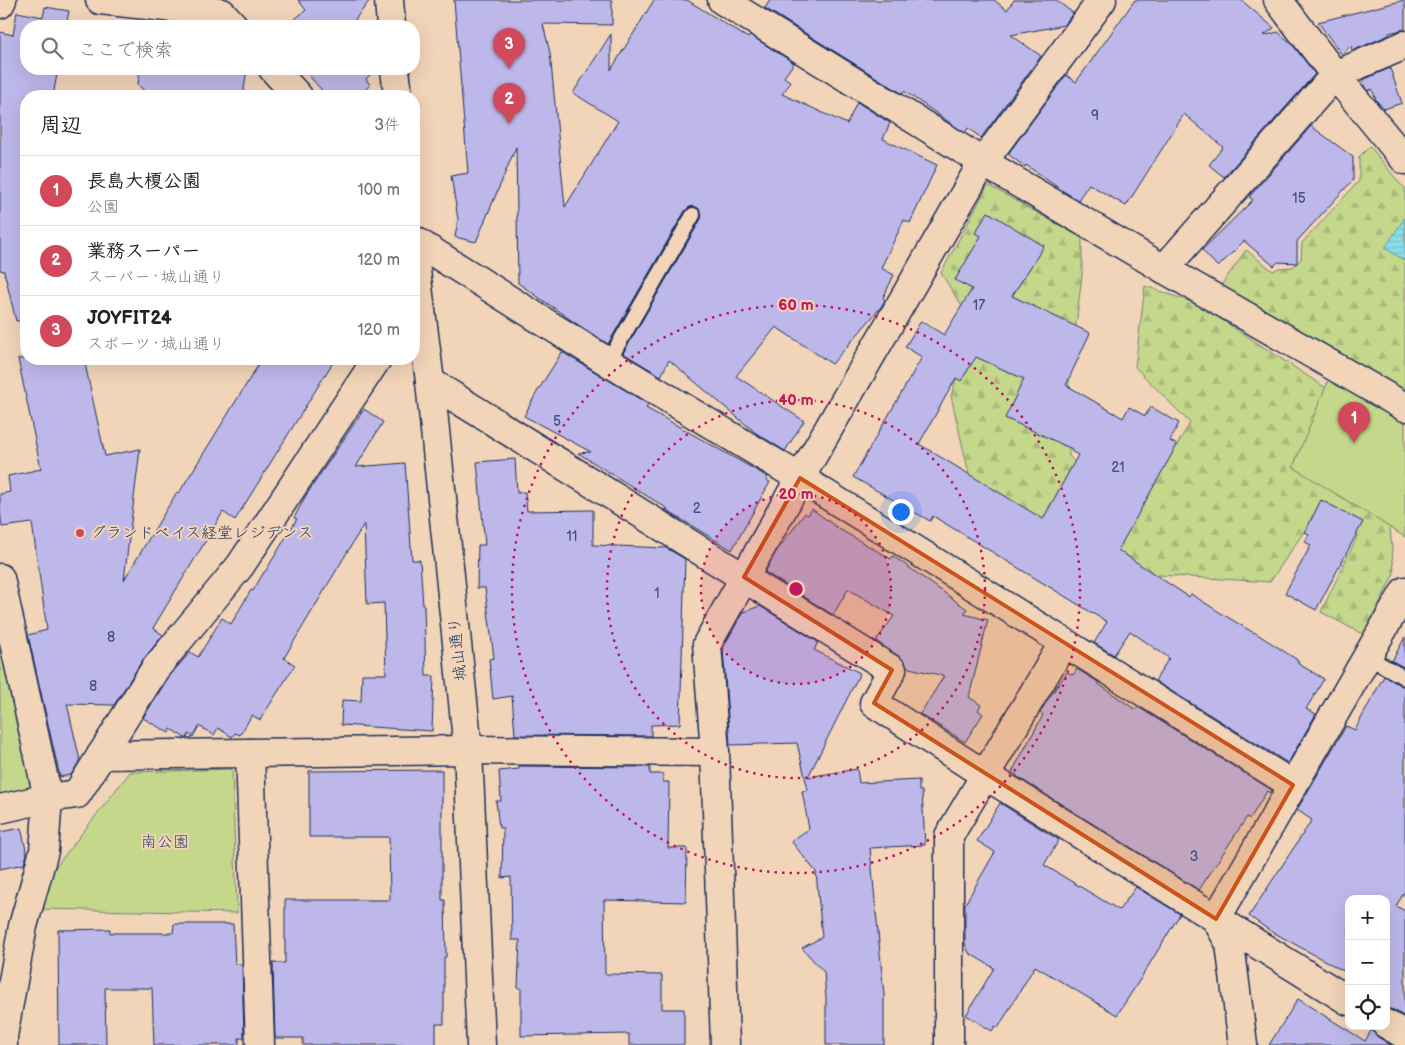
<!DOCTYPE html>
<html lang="ja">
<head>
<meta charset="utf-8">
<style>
	:root { --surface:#fff; --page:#f6f6f6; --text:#222; --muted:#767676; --line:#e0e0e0; --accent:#d1495b }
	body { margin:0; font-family:"Balsamiq Sans","Klee One",sans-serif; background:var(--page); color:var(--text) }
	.controls { position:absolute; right:15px; bottom:15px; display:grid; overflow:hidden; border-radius:10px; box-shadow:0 5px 20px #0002 }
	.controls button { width:45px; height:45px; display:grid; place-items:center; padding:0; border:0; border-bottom:1px solid var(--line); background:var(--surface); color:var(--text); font:25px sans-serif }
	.you { position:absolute; left:900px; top:511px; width:18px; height:18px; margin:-12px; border:4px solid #fff; border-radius:50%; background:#1a73e8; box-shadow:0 0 0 8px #1a73e833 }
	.badge { display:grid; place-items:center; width:32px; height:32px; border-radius:50%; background:var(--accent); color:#fff; font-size:16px; font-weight:700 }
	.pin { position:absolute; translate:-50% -41px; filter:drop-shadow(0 1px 2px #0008) }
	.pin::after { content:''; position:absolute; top:26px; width:18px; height:15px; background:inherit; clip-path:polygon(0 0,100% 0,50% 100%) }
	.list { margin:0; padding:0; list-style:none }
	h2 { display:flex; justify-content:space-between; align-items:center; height:65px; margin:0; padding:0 20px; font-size:21px }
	h2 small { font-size:16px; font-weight:400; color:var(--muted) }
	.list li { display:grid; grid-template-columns:32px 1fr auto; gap:15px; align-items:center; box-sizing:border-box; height:70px; padding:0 20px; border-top:1px solid var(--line) }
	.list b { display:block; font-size:19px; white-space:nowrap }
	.list p { margin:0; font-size:16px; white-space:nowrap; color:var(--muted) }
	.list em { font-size:16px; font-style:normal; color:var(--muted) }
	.icon { flex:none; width:28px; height:28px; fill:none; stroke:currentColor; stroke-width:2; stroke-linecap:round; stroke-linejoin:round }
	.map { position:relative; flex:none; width:1405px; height:1045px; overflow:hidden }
	.search { position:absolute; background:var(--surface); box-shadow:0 5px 20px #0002; left:20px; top:20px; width:400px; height:55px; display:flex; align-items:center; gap:12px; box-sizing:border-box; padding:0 18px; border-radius:20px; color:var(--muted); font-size:19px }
	.panel { position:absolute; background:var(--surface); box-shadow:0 5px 20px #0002; left:20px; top:90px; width:400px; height:275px; border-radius:20px }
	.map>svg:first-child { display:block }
</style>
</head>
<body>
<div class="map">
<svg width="1405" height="1045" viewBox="0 0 1405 1045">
	<defs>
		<pattern id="forest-firs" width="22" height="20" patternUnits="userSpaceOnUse" patternTransform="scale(1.25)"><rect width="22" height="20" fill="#c4d78b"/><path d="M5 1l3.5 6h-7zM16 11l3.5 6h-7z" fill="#a8b97a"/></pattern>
		<pattern id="water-rules" width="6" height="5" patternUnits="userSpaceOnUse" patternTransform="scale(1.25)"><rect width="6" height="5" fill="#8cdce6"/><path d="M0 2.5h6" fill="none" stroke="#78bdc8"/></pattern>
	</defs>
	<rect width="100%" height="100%" fill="#f2d4b8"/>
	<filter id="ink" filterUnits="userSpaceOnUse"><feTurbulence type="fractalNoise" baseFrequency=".02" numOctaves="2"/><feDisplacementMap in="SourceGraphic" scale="10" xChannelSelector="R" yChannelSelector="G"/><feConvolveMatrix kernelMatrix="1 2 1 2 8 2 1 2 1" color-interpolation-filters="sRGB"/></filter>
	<g filter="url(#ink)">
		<g fill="url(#forest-firs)" stroke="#708374">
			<polygon points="1370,146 1400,184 1405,188 1405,395 1220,287 1246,250 1273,271 1279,268 1293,267 1301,259 1302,243 1359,181 1359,157"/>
			<polygon points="988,185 1082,238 1082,275 1067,400 1069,456 1105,491 1144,501 1190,423 1135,367 1145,286 1198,304 1405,440 1387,493 1394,573 1364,635 1321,612 1358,535 1338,518 1313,518 1270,582 1143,574 1062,548 970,478 951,396 973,324 941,273"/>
		</g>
		<g fill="#c4d78b" stroke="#708374">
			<polygon points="1331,374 1405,419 1405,537 1293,467"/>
			<polygon points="0,639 35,791 0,798"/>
			<polygon points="232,769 237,913 39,909 54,869 130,772"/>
		</g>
		<polygon fill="url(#water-rules)" stroke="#5f97b0" points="1405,217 1405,261 1385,248"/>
		<g fill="#beb8ea" stroke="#1b2f5e" fill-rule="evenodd">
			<polygon points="298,0 370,0 350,26 286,26 306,10"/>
			<polygon points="454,0 612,0 612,25 543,24 550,53 565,207 618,121 573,93 611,34 611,70 654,0 687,0 748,38 750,35 794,63 784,77 791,82 782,94 847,124 857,102 890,123 883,139 937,165 910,223 904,220 881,268 894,275 883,298 885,300 881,307 832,364 776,327 736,376 804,421 785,451 756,433 669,360 661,376 623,353 701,219 702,215 698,208 693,206 688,208 685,211 608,344 574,322 518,283 516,147 476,242 455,237 458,219 451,176 468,173"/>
			<polygon points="770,0 994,0 1007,10 1014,0 1056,0 1073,13 1064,25 1011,35 1041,56 981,138 968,128 965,133 904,91 903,94 765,8"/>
			<polygon points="1135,0 1241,0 1274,28 1263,36 1278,32 1292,44 1315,74 1224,177 1209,165 1223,147 1184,114 1126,206 1089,184 1078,200 1060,189 1026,165 1025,167 1008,154 1066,75 1076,82"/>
			<polygon points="1405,0 1405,29 1389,33 1389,35 1352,51 1351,45 1342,55 1318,22"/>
			<polygon points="45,7 69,11 66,26 26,26 26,69 58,69 53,96 26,96 26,320 16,321 4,271 0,270 0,32 13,35 17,12 43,17"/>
			<polygon points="1390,68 1402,103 1384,109 1376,100 1372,89 1368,91 1365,87 1363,80"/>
			<polygon points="140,69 247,69 243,96 148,96 138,84"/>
			<polygon points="303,69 365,69 370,75 366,79 370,85 359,96 327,96"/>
			<polygon points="1311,126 1353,157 1353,180 1297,241 1297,263 1278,262 1274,266 1244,241 1218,267 1202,250 1253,200 1249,197"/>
			<path d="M988,212L1044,246L1012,296L1090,333L1066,385L1123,418L1129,407L1145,416L1151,407L1179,423L1170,441L1177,445L1118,550L1189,597L1191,594L1224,615L1254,633V632L1299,661L1297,663L1324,679L1306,709L1316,714L1288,763L1155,681L1169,658L1130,631L1114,655L1094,643L1107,622L933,516L930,521L853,477L922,357L905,347L921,321L944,335L972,289L955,280L981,236L975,233ZM976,357L1024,379L1005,418L1072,449L1071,451L1078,455L1043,519L919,444L956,378L961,381Z"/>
			<polygon points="562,352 648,404 646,408 768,477 766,480 770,482 732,550 664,509 668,509 578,453 591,452 524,416 537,392"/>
			<polygon points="18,359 84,359 105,456 140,449 124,580 177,492 179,493 262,359 335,359 235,520 223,512 153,628 163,635 142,661 114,705 67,704 80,760 71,775 60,777 28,635 47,630 32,523 2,527 0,510 0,494 10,492 8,476 41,469"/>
			<polygon points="364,409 383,422 356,467 405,463 412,560 420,560 423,606 424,606 426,676 434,676 432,731 341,725 342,700 361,701 362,674 386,674 384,603 367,604 364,524 284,658 295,665 260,720 252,715 240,735 235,733 232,737 218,728 214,735 199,726 193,737 189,734 187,738 185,738 171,729 169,733 143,718 168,678 190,652 198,657 222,618 231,624 251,590 253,591 264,572 265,572 297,519 294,518 305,497"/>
			<polygon points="515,459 517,493 525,492 527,511 593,510 593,545 666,548 685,559 680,724 651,725 651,736 515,735 512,696 493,699 489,659 494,658 485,588 477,588 478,545 485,545 477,462"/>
			<polygon points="1321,500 1363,522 1316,610 1285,593 1311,545 1305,542 1309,534 1305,532"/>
			<polygon points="812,509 839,529 891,559 893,556 967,609 964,614 988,620 969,697 981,705 978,710 983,714 965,742 920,714 944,676 909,668 900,657 876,641 894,616 848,589 833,615 765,572 776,552 805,513 808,515"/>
			<polygon points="760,606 818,642 814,650 860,673 808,777 857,769 859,783 919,780 919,791 922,791 925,845 870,848 884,995 884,1045 826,1045 826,998 824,972 802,948 822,937 816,872 791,841 809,829 802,791 808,790 797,743 730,745 723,648 743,612"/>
			<polygon points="1405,637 1405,668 1392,661"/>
			<polygon points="1077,669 1098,682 1097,683 1136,710 1138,707 1272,790 1270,793 1267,791 1250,819 1247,817 1199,890 1016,776 1017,775 1012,772 1043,715 1040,713 1046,702 1067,672 1073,675"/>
			<polygon points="1384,676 1405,687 1405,891 1396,906 1405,911 1405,1017 1394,1010 1386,1008 1386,1004 1390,997 1386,995 1386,899 1349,899 1349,974 1269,930 1249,916 1312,820 1297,810 1346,726 1355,730"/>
			<polygon points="519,766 650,767 650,774 663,774 663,782 669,782 668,848 687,848 686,902 604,900 605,974 662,975 662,1009 684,1009 684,1045 629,1045 629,1034 521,1036 521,988 518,988 520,940 512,940 511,877 502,878 503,828 499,828 496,801 501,801 499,771 519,769"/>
			<polygon points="442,770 442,900 445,900 446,957 444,957 444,1024 436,1024 436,1045 303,1045 303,1038 275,1038 273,963 285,963 285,900 390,900 389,837 309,837 309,771"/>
			<polygon points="1000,803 1059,840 1044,865 1119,910 1136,887 1180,914 1141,978 1117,1015 1035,966 998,1028 995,1026 992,1031 966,1015 994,968 969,953 965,944 965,904 995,852 977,841"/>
			<polygon points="21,828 27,854 24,864 0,869 0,832"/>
			<polygon points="174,924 233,924 235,964 242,964 244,1038 239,1038 239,1045 154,1045 152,988 105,988 106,1045 59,1045 58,930 110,929 110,933 173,933"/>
			<polygon points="1298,999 1365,1041 1372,1029 1378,1037 1391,1045 1269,1045"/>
		</g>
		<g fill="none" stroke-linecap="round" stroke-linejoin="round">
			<g stroke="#1b2f5e" stroke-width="18">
				<g id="lane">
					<polyline points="608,362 693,215"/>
					<polyline points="1366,656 1405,678"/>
				</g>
			</g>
			<g stroke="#1b2f5e" stroke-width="31">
				<g id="street">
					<polyline points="100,0 222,13 234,26"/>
					<polyline points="722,0 983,162 1164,269 1405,407"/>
					<polyline points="1278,0 1335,75 1405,160"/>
					<polyline points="0,4 2,0"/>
					<polyline points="273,69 298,96"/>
					<polyline points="414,240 608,362 800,478 1293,785"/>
					<polyline points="1164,269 1335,75 1405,45"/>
					<polyline points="430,382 892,670 874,703 985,775 1349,1001"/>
					<polyline points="0,578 48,798 44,851 23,926 3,1036 3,1045"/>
					<polyline points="250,753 260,1045"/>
					<polyline points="101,755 468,750 715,752"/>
					<polyline points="0,809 48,798 77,794 155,669 240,566 377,359"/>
					<polyline points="1386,1024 1405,1035"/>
					<polyline points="725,1045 715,752 707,644 800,478 983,162 1102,0"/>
					<polyline points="949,1045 949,836 1064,642"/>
					<polyline points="1243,1045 1230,944 1216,919 1405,591"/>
				</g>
			</g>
			<g stroke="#1b2f5e" stroke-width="31">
				<g id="secondary">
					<polyline points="389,0 391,26"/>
					<polyline points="395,69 398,96"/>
					<polyline points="414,255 430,382 468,750 481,1045"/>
				</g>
			</g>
			<use href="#lane" stroke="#f2d4b8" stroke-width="14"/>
			<use href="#street" stroke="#f2d4b8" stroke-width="28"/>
			<use href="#secondary" stroke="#f2d4b8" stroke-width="28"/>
		</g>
	</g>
	<path fill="#c95318" fill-opacity="0.2" stroke="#c95318" stroke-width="4" stroke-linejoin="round" d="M800,478L1293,785L1216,919L874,703L892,670L744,577Z"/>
	<circle cx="796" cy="589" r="95" fill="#c2185b" fill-opacity=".12"/>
	<g fill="none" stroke="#c2185b" stroke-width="2.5" stroke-dasharray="2.5 5">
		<circle cx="796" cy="589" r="95"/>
		<circle cx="796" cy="589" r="189"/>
		<circle cx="796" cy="589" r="284"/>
	</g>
	<circle fill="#d1495b" stroke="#f2d4b8" stroke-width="2" cx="80" cy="533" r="5"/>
	<g text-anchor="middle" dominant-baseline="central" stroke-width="4" stroke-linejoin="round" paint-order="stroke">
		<g font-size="14" fill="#445181">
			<text x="1095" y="115">9</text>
			<text x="1299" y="198">15</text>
			<text x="979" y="305">17</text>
			<text x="557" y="421">5</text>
			<text x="1118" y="467">21</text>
			<text x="697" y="508">2</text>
			<text x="572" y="536">11</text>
			<text x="657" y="593">1</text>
			<text x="111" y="637">8</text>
			<text x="93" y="686">8</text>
			<text x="1194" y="856">3</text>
		</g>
		<g font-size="16" fill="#1b2f5e" stroke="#f2d4b8" text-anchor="start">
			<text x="90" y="533">グランドベイス経堂レジデンス</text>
		</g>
		<g font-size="16" fill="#1b2f5e" stroke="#f2d4b8">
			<text transform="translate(458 649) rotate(-96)">城山通り</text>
		</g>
		<g font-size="16" fill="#344865" stroke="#f2d4b8">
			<text x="165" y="842">南公園</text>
		</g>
	</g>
	<circle cx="796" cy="589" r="8" fill="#c2185b" stroke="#f2d4b8" stroke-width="2.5"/>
	<g font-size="15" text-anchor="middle" font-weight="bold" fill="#c2185b" stroke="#f2d4b8" stroke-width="4" stroke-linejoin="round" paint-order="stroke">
		<text x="796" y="310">60 m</text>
		<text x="796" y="405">40 m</text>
		<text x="796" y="499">20 m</text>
	</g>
</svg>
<div class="controls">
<button>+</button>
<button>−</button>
<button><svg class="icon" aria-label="locate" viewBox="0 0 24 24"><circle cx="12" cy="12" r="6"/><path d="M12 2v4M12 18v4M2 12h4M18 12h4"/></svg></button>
</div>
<div class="you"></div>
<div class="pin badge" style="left:1354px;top:443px">1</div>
<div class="pin badge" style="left:509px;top:124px">2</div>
<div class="pin badge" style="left:509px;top:69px">3</div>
<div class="search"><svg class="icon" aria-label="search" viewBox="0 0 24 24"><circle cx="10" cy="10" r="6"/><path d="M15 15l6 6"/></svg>ここで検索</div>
<section class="panel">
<h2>周辺<small>3件</small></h2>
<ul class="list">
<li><span class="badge">1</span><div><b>長島大榎公園</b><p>公園</p></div><em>100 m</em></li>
<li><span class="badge">2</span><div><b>業務スーパー</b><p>スーパー · 城山通り</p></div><em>120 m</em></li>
<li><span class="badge">3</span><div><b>JOYFIT24</b><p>スポーツ · 城山通り</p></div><em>120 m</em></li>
</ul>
</section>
</div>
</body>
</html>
